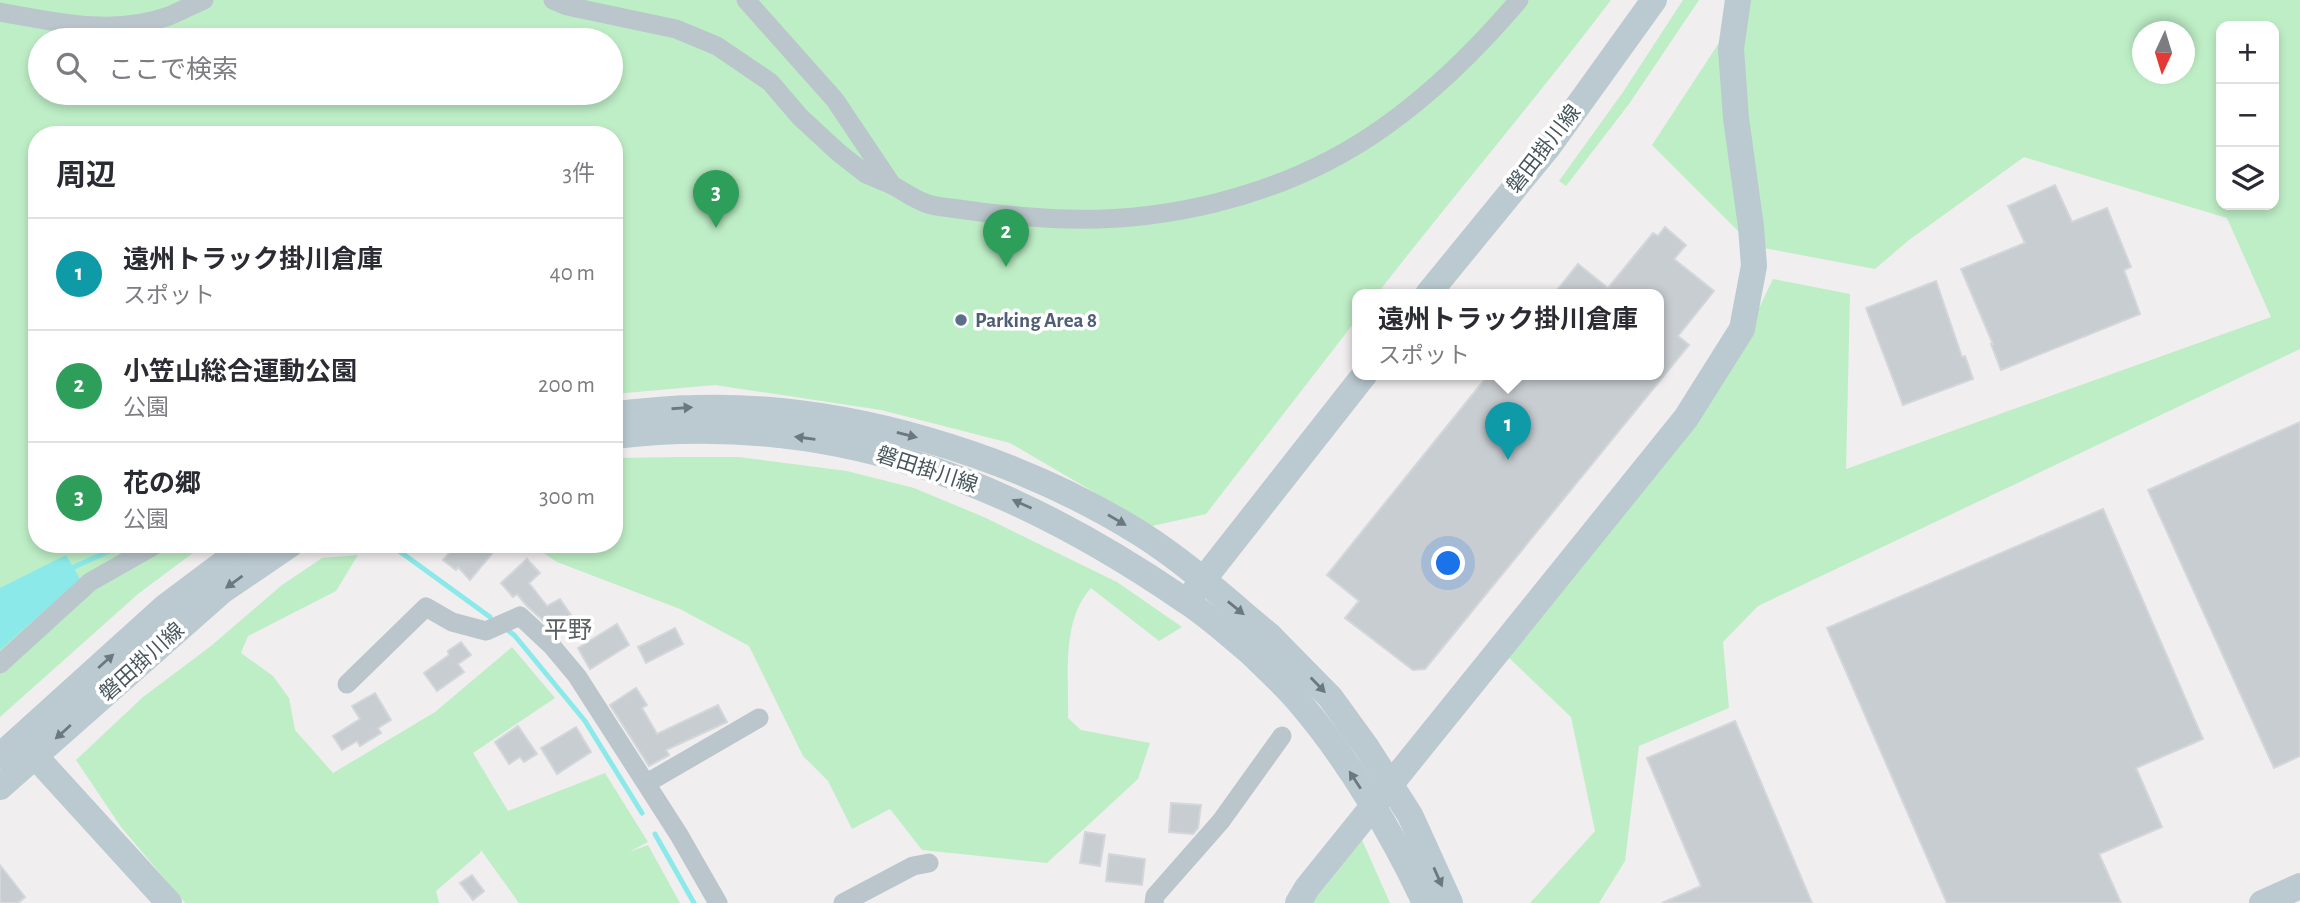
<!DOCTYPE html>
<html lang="ja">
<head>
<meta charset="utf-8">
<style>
	:root { --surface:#fff; --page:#f7f7f7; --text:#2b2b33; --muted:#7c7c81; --line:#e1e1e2; --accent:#1a73e8 }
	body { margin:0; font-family:"Alegreya Sans","Noto Sans JP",sans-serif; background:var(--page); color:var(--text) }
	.controls { position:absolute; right:21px; top:21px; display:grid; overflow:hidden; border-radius:14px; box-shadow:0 4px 10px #0003 }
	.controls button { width:63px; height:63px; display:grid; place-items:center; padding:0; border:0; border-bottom:2px solid var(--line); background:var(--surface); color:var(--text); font:35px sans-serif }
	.compass { position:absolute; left:2132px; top:21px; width:63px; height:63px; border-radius:50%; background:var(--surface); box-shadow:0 4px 10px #0003; rotate:184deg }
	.you { position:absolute; left:1449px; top:564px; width:24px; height:24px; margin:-18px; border:5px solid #fff; border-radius:50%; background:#1a73e8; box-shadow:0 0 0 10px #1a73e833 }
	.badge { display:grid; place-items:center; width:46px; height:46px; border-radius:50%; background:var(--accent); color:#fff; font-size:23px; font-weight:700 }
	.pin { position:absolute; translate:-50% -58px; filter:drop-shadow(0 2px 4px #0008) }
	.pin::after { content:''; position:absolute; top:37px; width:24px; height:21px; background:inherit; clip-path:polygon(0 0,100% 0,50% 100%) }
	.popup { position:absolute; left:1352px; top:289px; width:312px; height:91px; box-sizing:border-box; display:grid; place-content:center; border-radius:14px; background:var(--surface); filter:drop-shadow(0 2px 5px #0005); font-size:23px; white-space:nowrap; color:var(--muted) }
	.popup b { font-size:26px; color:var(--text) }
	.popup::after { content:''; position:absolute; left:50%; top:100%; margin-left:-14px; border:14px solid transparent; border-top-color:var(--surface) }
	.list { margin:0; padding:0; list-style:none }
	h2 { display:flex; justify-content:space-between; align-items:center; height:91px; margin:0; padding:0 28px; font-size:30px }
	h2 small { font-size:23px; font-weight:400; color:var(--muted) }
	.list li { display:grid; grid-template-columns:46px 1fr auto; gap:21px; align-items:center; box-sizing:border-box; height:112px; padding:0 28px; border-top:2px solid var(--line) }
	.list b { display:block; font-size:26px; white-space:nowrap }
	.list p { margin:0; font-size:23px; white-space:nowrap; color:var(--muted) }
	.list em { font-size:23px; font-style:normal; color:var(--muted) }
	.icon { flex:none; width:38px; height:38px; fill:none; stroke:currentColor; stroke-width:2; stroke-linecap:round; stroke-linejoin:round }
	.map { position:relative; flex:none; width:2300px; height:903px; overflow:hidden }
	.search { position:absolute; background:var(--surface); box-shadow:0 4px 10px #0003; left:28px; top:28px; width:595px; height:77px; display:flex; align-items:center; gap:18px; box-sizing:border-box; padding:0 24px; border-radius:38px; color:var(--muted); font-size:26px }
	.panel { position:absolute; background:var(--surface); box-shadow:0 4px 10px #0003; left:28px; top:126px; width:595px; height:427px; border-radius:28px }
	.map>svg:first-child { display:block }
</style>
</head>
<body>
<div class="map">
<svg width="2300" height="903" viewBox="0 0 2300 903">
	<rect width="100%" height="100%" fill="#f1eeef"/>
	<g fill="#beeec6" fill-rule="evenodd">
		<path d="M0,0H1611C1535,100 1454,195 1377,294H1358L1357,319L1206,514L1152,526L1010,443L881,410L715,385L614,394V135H37V544H205L138,594L0,717ZM40,40H611V93H40Z"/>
		<polygon points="1683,0 1699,0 1629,104 1566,186 1559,181 1623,92"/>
		<path d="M1747,0H2300V349L1758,606L1723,642L1729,708L1639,746L1625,861L1599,903H1530L1595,831L1571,717L1507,656L1723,383L1773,279L1850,294L1846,469L2271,317L2227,218L2024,157L1909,240L1875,269L1753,246L1652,145ZM2221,26H2274V205H2221ZM2142,32H2184V74H2142Z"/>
		<path d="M679,457H739L847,471L914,488L986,518L1117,582L1182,627L1159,641L1091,588C1061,621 1069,676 1068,718L1081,730L1150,743L1138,779L1047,863L922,850L890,809L852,829L828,781L803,756L749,646L680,609L557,562L530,544H614V458Z"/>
		<polygon points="358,555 336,591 248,636 241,653 273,676 289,698 295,730 333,773 435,712 512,647 555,698 473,753 508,811 605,773 648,842 629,852 648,845 680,903 519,903 481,850 480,853 436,891 439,903 185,903 121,827 76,760 143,697 211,646 282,585 322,558"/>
		<polygon points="1362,840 1390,903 1312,903"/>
	</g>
	<polygon fill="#8beae9" points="66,555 80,579 0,650 0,588"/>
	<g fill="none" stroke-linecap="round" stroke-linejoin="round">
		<g stroke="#8beae9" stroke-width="5">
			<polyline points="395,548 490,617"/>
			<polyline points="74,567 125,544"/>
			<polyline points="504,627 515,636 585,721 642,813"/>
			<polyline points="655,834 694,903"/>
		</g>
	</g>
	<g fill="#c8cdd1" stroke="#d3d6da" stroke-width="2">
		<polygon points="2055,185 2072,222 2107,208 2131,267 2124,270 2140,314 2001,370 1991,344 1993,344 1961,269 2025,243 2008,206"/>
		<polygon points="1665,227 1686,245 1674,259 1714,291 1678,336 1689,345 1425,669 1413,670 1345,618 1359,601 1327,575 1489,374 1658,374 1658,294 1554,294 1578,264 1608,288 1653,233 1658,236"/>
		<polygon points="1936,281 1962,357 1965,356 1973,379 1903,405 1866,308"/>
		<polygon points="2300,422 2300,756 2274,768 2148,490"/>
		<polygon points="2103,509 2203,739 2136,768 2162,827 2099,854 2121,903 1947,903 1827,628"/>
		<polygon points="457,544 500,544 470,580 458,567 456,570 443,560"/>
		<polygon points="527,559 540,573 529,583 547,606 560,599 571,615 560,626 553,619 546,623 527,606 517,594 513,597 501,583"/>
		<polygon points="617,624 629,645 590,669 578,648"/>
		<polygon points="675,628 683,644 646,663 638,647"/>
		<polygon points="461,642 471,655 458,664 464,672 437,691 424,673 449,655 448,651"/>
		<polygon points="636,688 647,705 642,708 657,734 718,705 727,722 666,750 669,755 649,766 610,705"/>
		<polygon points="375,693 391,720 378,728 381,733 360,746 357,741 342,750 333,736 360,719 352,706"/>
		<polygon points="1735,721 1812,903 1662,903 1701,886 1647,758"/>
		<polygon points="518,726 537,754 524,762 520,757 509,764 495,742"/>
		<polygon points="576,727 591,752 557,774 541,748"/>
		<polygon points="1171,803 1201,805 1198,828 1193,834 1169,832"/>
		<polygon points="1085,832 1105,835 1100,866 1080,863"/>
		<polygon points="1109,854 1145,859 1142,885 1106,881"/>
		<polygon points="0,865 25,897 18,903 0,903"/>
		<polygon points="472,875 484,891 473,900 460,883"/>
	</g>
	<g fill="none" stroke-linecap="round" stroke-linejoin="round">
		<g stroke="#bac6cb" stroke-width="19">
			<polyline points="553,0 567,6 676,29 717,46 770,82 800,117 839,153 866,174 892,185 835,100 746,0"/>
			<path d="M0,12C55,22 114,36 169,16C181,11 192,5 204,0"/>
			<path d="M892,185C903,191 914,199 925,203C932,206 943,207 951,208C977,212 1004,215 1030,217C1152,228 1283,199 1384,127C1435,91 1479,47 1519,0"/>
			<polyline points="0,664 90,582 157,544"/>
			<polyline points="347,684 426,607 452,622 486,631 520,616 551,645 577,676 679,835 718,903"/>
			<polyline points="647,783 759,718"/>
			<polyline points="843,903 913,866 929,863"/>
			<polyline points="1154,903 1155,896 1221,821 1282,736"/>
		</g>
		<g stroke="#bacad0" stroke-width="26">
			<polyline points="1428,294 1549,146 1654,0"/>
			<path d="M614,414C641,412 667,408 693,408C843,403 1015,455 1141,534C1187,563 1229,602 1270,636"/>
			<path d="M614,436C829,410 1009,480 1184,600C1208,615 1229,635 1251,653"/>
			<polyline points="1192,594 1365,374"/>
			<polyline points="24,744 169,903"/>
			<polyline points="0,756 165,607 249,544"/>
			<polyline points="0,787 222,591 291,544"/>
			<polyline points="1298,903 1307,888 1686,418 1742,329 1754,266 1751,227 1736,118 1731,49 1738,0"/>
			<polyline points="2262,903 2300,886"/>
		</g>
		<g stroke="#bacad0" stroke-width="26">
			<polyline points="1270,636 1330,697 1367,748 1410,815 1450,903"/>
			<path d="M1251,653C1267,669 1285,685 1300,703C1348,759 1394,836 1425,903"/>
		</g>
	</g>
	<defs><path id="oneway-solid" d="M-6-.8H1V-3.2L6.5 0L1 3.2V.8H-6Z" transform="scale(1.75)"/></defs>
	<g fill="#6a797f">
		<use href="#oneway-solid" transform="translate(682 408) rotate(-4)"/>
		<use href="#oneway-solid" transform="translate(907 435) rotate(14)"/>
		<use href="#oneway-solid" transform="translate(805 438) rotate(-172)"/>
		<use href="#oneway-solid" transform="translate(1022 504) rotate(-156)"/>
		<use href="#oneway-solid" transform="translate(1117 520) rotate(30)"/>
		<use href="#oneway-solid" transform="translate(234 582) rotate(144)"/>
		<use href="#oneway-solid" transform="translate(1236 608) rotate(39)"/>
		<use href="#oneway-solid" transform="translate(106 661) rotate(-42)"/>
		<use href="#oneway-solid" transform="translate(1318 685) rotate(46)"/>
		<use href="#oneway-solid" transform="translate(63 732) rotate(138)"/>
		<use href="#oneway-solid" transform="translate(1355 780) rotate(-123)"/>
		<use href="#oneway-solid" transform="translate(1438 877) rotate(66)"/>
	</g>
	<circle fill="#5c6f8a" stroke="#fff" stroke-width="2.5" cx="961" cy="320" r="7"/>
	<g text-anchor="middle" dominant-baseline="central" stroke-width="7" stroke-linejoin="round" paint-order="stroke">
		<g font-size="21" fill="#47565c" stroke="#fff">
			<text transform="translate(1544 149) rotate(-52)">磐田掛川線</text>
			<text transform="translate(927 470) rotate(18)">磐田掛川線</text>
			<text transform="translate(142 662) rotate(-42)">磐田掛川線</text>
		</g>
		<g font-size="21" font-weight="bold" fill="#4e5e75" stroke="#fff" text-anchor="start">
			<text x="975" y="320">Parking Area 8</text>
		</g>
		<g font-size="24" fill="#5b6163" stroke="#fff">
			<text x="568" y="631">平野</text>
		</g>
	</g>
</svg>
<div class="controls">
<button>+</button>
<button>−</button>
<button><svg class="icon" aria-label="layers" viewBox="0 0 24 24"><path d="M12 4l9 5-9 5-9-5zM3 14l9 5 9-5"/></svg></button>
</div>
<svg class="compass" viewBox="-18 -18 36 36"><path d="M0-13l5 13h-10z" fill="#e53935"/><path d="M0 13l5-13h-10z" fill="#7c7c81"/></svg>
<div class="you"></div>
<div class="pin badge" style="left:1508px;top:460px;background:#0f9aa8">1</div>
<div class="popup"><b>遠州トラック掛川倉庫</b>スポット</div>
<div class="pin badge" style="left:1006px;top:267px;background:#2e9e5b">2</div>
<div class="pin badge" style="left:716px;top:228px;background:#2e9e5b">3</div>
<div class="search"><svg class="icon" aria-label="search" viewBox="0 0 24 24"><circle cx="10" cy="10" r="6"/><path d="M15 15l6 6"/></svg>ここで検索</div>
<section class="panel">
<h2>周辺<small>3件</small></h2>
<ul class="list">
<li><span class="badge" style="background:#0f9aa8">1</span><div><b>遠州トラック掛川倉庫</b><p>スポット</p></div><em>40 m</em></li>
<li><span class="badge" style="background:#2e9e5b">2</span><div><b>小笠山総合運動公園</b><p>公園</p></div><em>200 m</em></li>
<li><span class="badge" style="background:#2e9e5b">3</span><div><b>花の郷</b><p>公園</p></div><em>300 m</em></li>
</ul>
</section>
</div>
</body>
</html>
